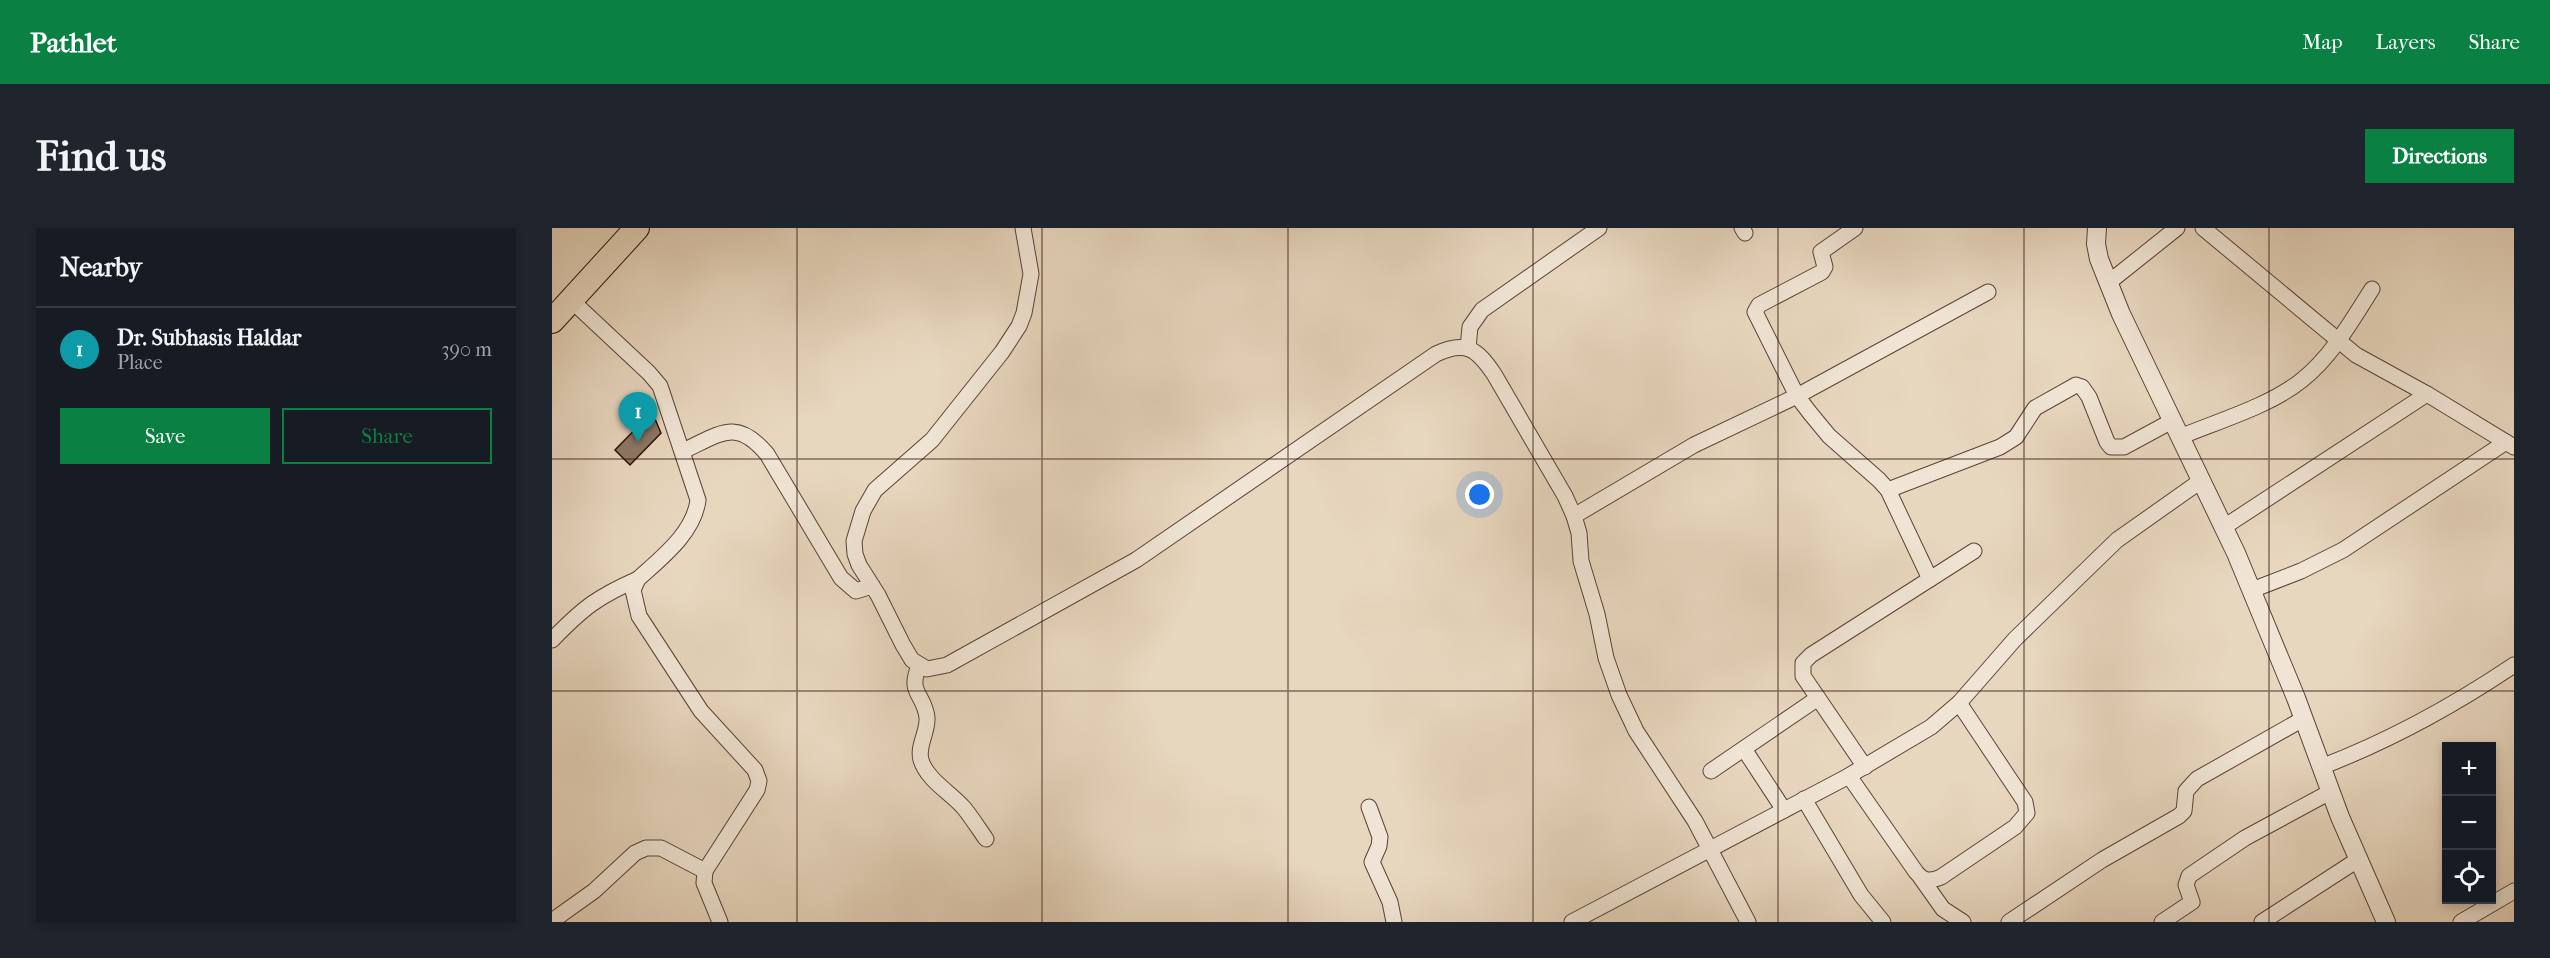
<!DOCTYPE html>
<html lang="en">
<head>
<meta charset="utf-8">
<style>
	:root { --surface:#171b24; --page:#20242c; --text:#f1f3f6; --muted:#9ea1a6; --line:#363941; --accent:#0b8043 }
	body { margin:0; font-family:"IM FELL French Canon",serif; background:var(--page); color:var(--text) }
	.controls { position:absolute; right:18px; bottom:18px; display:grid; overflow:hidden; border-radius:0px; box-shadow:0 3px 9px #0003 }
	.controls button { width:54px; height:54px; display:grid; place-items:center; padding:0; border:0; border-bottom:2px solid var(--line); background:var(--surface); color:var(--text); font:30px sans-serif }
	.you { position:absolute; left:928px; top:267px; width:21px; height:21px; margin:-15px; border:4px solid #fff; border-radius:50%; background:#1a73e8; box-shadow:0 0 0 9px #1a73e833 }
	.badge { display:grid; place-items:center; width:39px; height:39px; border-radius:50%; background:var(--accent); color:#fff; font-size:20px; font-weight:700 }
	.pin { position:absolute; translate:-50% -50px; filter:drop-shadow(0 2px 3px #0008) }
	.pin::after { content:''; position:absolute; top:32px; width:21px; height:18px; background:inherit; clip-path:polygon(0 0,100% 0,50% 100%) }
	.list { margin:0; padding:0; list-style:none }
	h2 { display:flex; justify-content:space-between; align-items:center; height:78px; margin:0; padding:0 24px; font-size:26px }
	h2 small { font-size:20px; font-weight:400; color:var(--muted) }
	.list li { display:grid; grid-template-columns:39px 1fr auto; gap:18px; align-items:center; box-sizing:border-box; height:84px; padding:0 24px; border-top:2px solid var(--line) }
	.list b { display:block; font-size:22px; white-space:nowrap }
	.list p { margin:0; font-size:20px; white-space:nowrap; color:var(--muted) }
	.list em { font-size:20px; font-style:normal; color:var(--muted) }
	.actions { display:flex; gap:12px; padding:18px 24px }
	.actions a { flex:1; padding:14px 0; border:2px solid var(--accent); border-radius:0px; text-align:center; font-size:21px; color:var(--accent) }
	.actions .main { background:var(--accent); color:#fff }
	.icon { flex:none; width:33px; height:33px; fill:none; stroke:currentColor; stroke-width:2; stroke-linecap:round; stroke-linejoin:round }
	.map { position:relative; flex:none; width:1962px; height:694px; overflow:hidden; border-radius:0px }
	header { display:flex; align-items:center; gap:36px; box-sizing:border-box; height:84px; padding:0 30px; background:var(--accent); color:#fff }
	header strong { font-size:28px }
	nav { display:flex; gap:33px; margin-inline-start:auto; font-size:21px }
	.intro { display:flex; align-items:center; justify-content:space-between; box-sizing:border-box; height:144px; padding:0 36px }
	h1 { margin:0; font-size:42px }
	.button { padding:15px 27px; border-radius:0px; background:var(--accent); color:#fff; font-size:21px; font-weight:700 }
	main { display:flex; gap:36px; padding:0 36px }
	aside { flex:1; background:var(--surface); border-radius:0px; box-shadow:0 3px 9px #0003 }
	.map>svg:first-child { display:block }
</style>
</head>
<body>
<header>
<strong>Pathlet</strong>
<nav><a>Map</a><a>Layers</a><a>Share</a></nav>
</header>
<div class="intro"><h1>Find us</h1><a class="button">Directions</a></div>
<main>
<aside>
<h2>Nearby<small></small></h2>
<ul class="list">
<li><span class="badge" style="background:#0f9aa8">1</span><div><b>Dr. Subhasis Haldar</b><p>Place</p></div><em>390 m</em></li>
</ul>
<div class="actions"><a class="main">Save</a><a>Share</a></div>
</aside>
<div class="map">
<svg width="1962" height="694" viewBox="0 0 1962 694">
	<rect width="100%" height="100%" fill="#e8d7bf"/>
	<filter id="stains"><feTurbulence type="fractalNoise" baseFrequency=".00333" numOctaves="4"/><feColorMatrix values="0 0 0 0 .2 0 0 0 0 .09 0 0 0 0 .02 0 0 0 .5 -.17"/></filter>
	<radialGradient id="worn" r=".72"><stop offset=".6" stop-color="#630" stop-opacity="0"/><stop offset="1" stop-color="#630" stop-opacity=".3"/></radialGradient>
	<polygon fill="#8e7867" stroke="#2d1108" stroke-width="1.5" points="100,184 109,205 78,237 63,222"/>
	<g fill="none" stroke-linecap="round" stroke-linejoin="round">
		<g stroke="#5c4236" stroke-width="17">
			<g id="minor">
				<path d="M471,0L479,46L472,85L467,98L450,124L380,212L323,262L311,283L302,313L303,326L307,337L326,367L351,417L360,432L375,441L395,437L584,332L884,126C914,112 925,121 942,146L1013,268L1022,288L1027,305L1029,333L1045,386L1054,430L1067,467L1084,503L1143,593L1196,694"/>
				<polyline points="1190,0 1193,5"/>
				<polyline points="1303,0 1269,24 1273,39 1270,44 1207,77 1203,84 1245,168 1258,185 1277,208 1327,252 1336,262 1378,351"/>
				<polyline points="1651,0 1804,127 1875,166 1962,219"/>
				<polyline points="1556,55 1625,0"/>
				<path d="M19,72L97,145L108,158L146,272C142,305 109,330 86,351L81,362L87,388L149,483L203,542L207,553L205,562L153,643L152,655L168,694"/>
				<polyline points="916,120 918,99 930,82 1047,0"/>
				<path d="M1628,209C1666,193 1718,178 1750,152C1780,128 1799,94 1820,61"/>
				<path d="M131,223C168,206 184,189 215,226L289,350L304,363L320,358"/>
				<polyline points="1336,262 1448,219 1464,209 1483,180 1524,157 1530,159 1537,169 1555,214 1559,219 1572,219 1620,193"/>
				<polyline points="1022,288 1142,217 1245,168 1436,64"/>
				<polyline points="1672,299 1875,166"/>
				<polyline points="1700,362 1749,343 1791,322 1954,214"/>
				<path d="M0,412C31,380 45,369 86,351"/>
				<path d="M367,438C355,466 373,466 375,490C376,504 365,518 369,532C375,552 399,565 412,580C420,590 427,601 434,611"/>
				<polyline points="1192,521 1232,582"/>
				<polyline points="1313,539 1251,448 1251,435 1259,427 1422,323"/>
				<path d="M1769,539C1837,513 1901,478 1962,437"/>
				<polyline points="1159,543 1266,470"/>
				<path d="M1297,548L1364,644C1371,653 1378,654 1389,649L1463,599L1475,585L1473,574L1407,475"/>
				<polyline points="1252,571 1309,667 1331,694"/>
				<polyline points="817,579 828,609 827,618 820,634 838,674 842,694"/>
				<polyline points="1369,650 1391,681 1411,694"/>
				<polyline points="0,693 42,663 83,625 94,620 109,620 153,643"/>
				<polyline points="1020,694 1293,550 1379,499 1407,475 1463,411 1565,312 1650,252"/>
				<polyline points="1457,694 1550,632 1627,588 1632,583 1634,563 1645,551 1751,491"/>
				<polyline points="1610,694 1640,674 1634,657 1637,648 1693,610 1778,564"/>
				<polyline points="1710,694 1807,631"/>
				<polyline points="1909,694 1962,663"/>
			</g>
		</g>
		<g stroke="#5c4236" stroke-width="20">
			<polyline id="tertiary" points="1545,0 1544,16 1547,31 1569,86 1684,325 1744,470 1788,589 1834,694"/>
		</g>
		<g stroke="#2d1108" stroke-width="26">
			<polyline id="trunk" points="0,93 85,0"/>
		</g>
		<use href="#minor" stroke="#f0e5d5" stroke-width="15"/>
		<use href="#tertiary" stroke="#f0e5d5" stroke-width="18"/>
		<use href="#trunk" stroke="#e8d7bf" stroke-width="24"/>
	</g>
	<path fill="none" stroke="#2d1108" stroke-width="1.5" stroke-opacity="0.55" d="M245,0V694M490,0V694M736,0V694M981,0V694M1226,0V694M1472,0V694M1717,0V694M0,231H1962M0,463H1962"/>
	<rect width="100%" height="100%" filter="url(#stains)"/>
	<rect width="100%" height="100%" fill="url(#worn)"/>
</svg>
<div class="controls">
<button>+</button>
<button>−</button>
<button><svg class="icon" aria-label="locate" viewBox="0 0 24 24"><circle cx="12" cy="12" r="6"/><path d="M12 2v4M12 18v4M2 12h4M18 12h4"/></svg></button>
</div>
<div class="you"></div>
<div class="pin badge" style="left:86px;top:214px;background:#0f9aa8">1</div>
</div>
</main>
</body>
</html>
